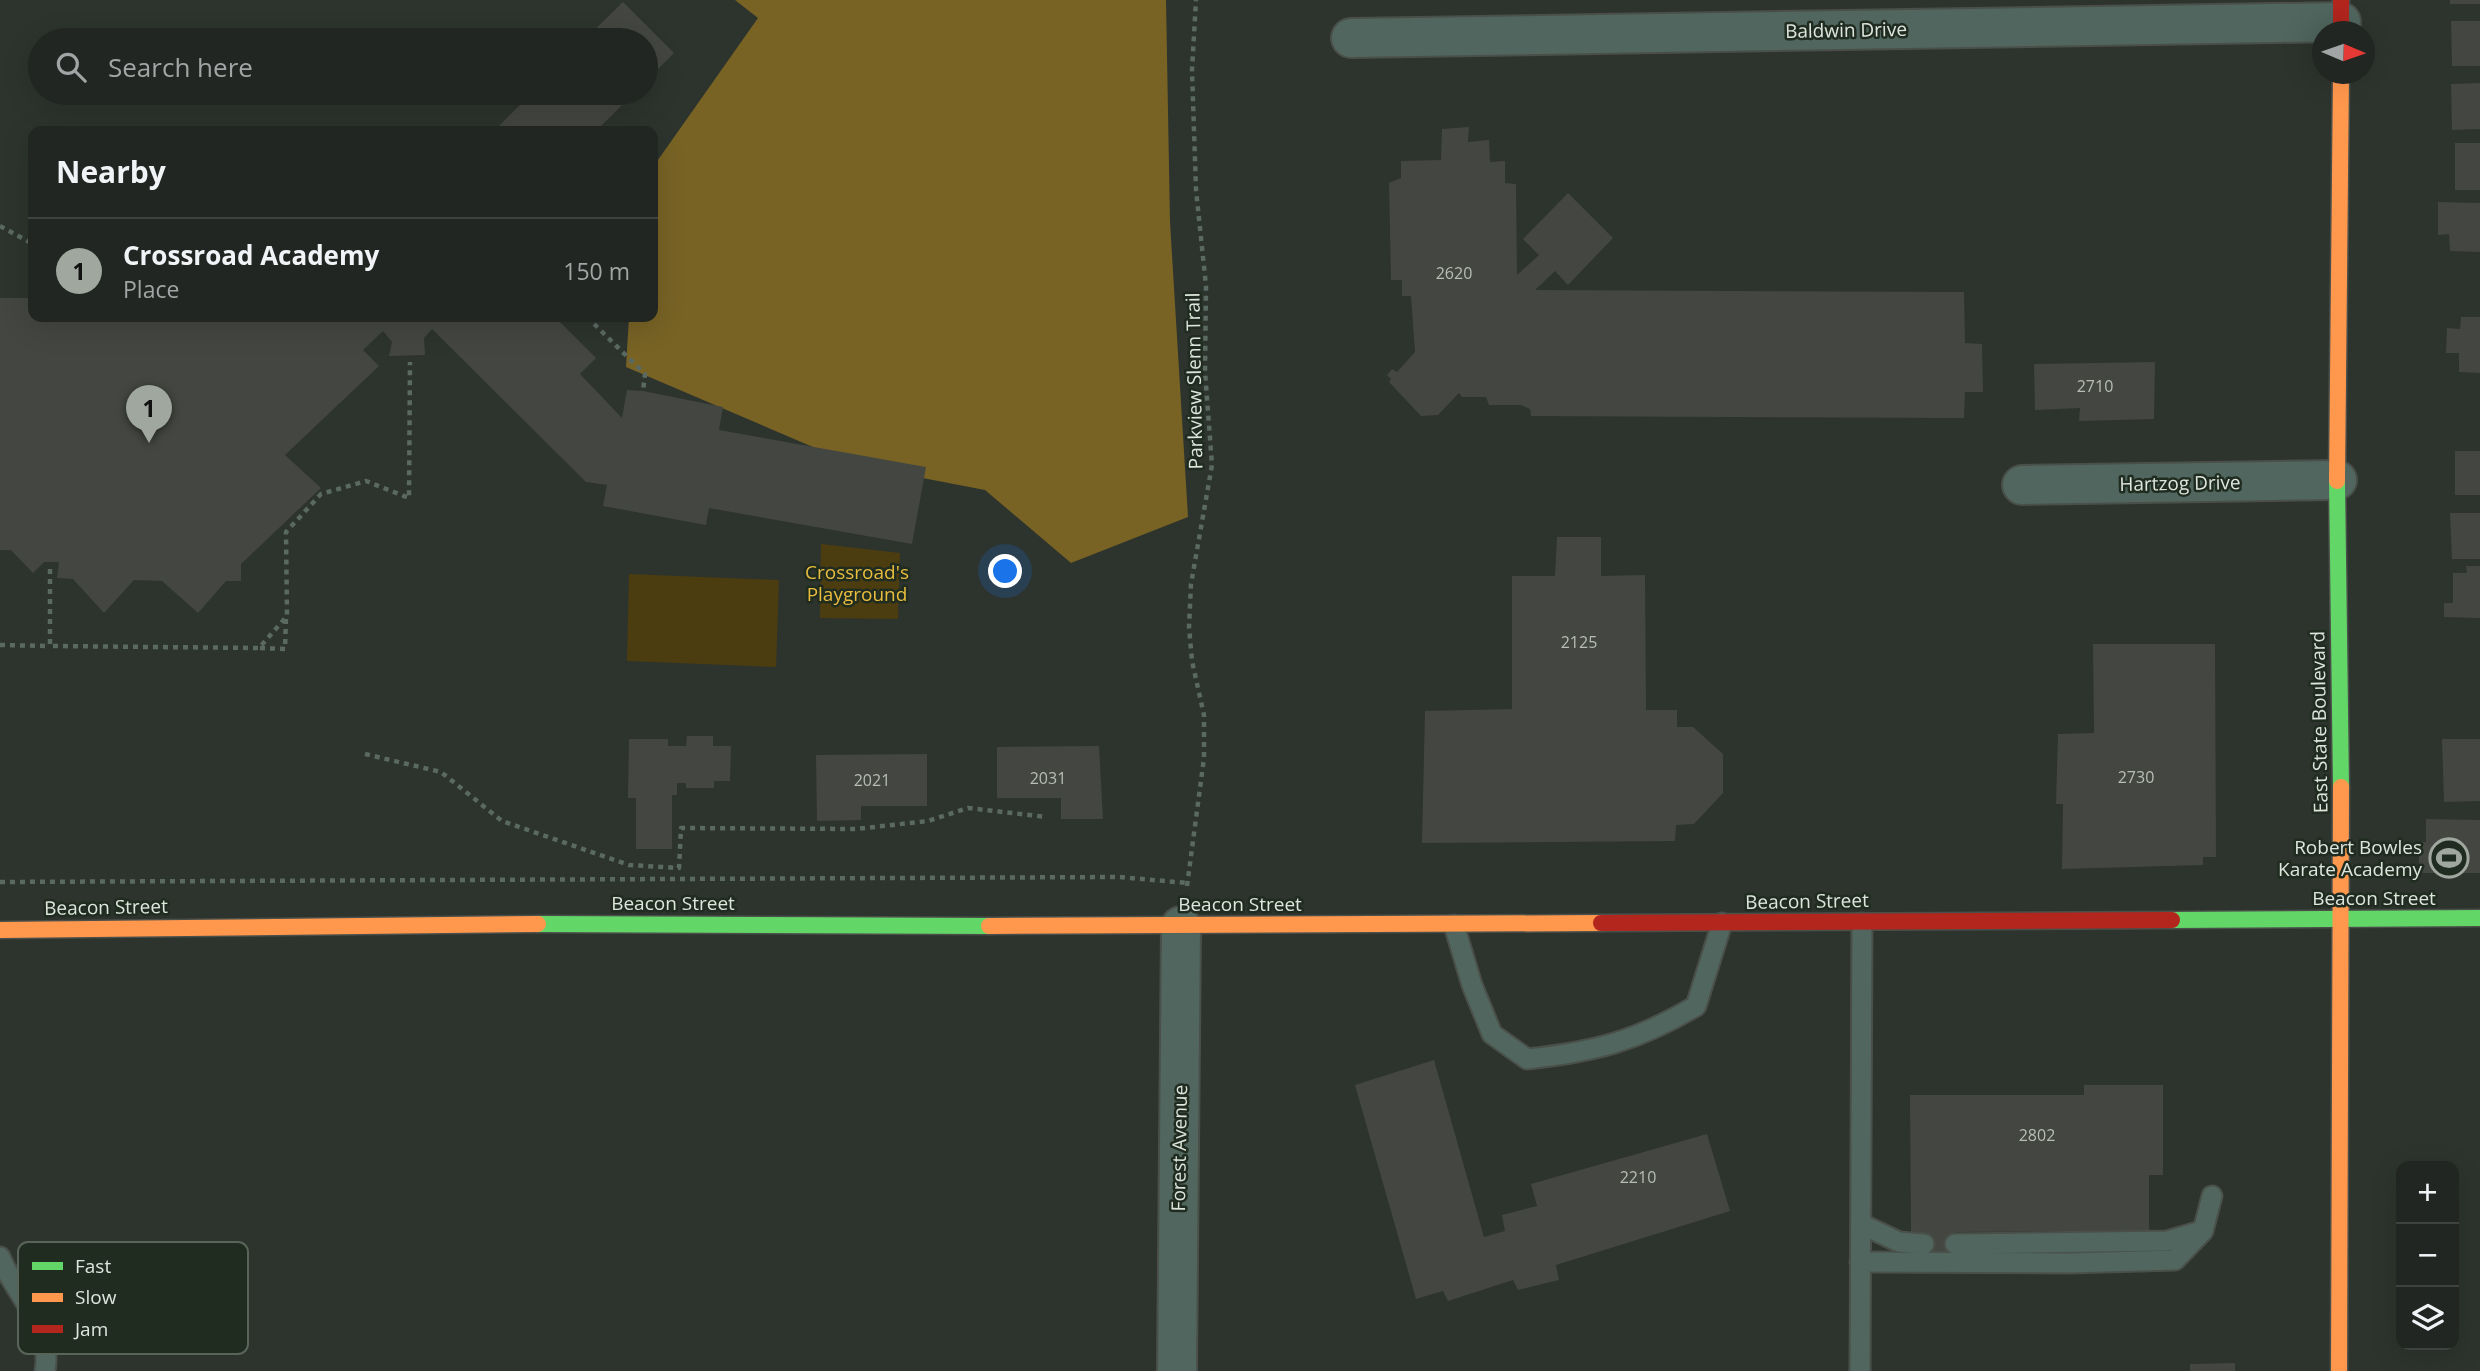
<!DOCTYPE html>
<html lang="en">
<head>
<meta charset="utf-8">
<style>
	:root { --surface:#222622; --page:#2e322f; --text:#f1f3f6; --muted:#a2a5a5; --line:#3f4340; --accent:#9fa79f }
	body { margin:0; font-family:"Open Sans",sans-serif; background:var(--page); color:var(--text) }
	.controls { position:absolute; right:21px; bottom:21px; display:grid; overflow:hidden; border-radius:14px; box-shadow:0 7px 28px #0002 }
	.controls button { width:63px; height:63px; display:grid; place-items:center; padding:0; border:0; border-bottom:2px solid var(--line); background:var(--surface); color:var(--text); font:35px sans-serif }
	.compass { position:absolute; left:2312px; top:21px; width:63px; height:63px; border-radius:50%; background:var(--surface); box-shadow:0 7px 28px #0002; rotate:92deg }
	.you { position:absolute; left:1006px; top:572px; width:24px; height:24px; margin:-18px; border:5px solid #fff; border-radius:50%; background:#1a73e8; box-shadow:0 0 0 10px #1a73e833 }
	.badge { display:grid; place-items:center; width:46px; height:46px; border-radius:50%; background:var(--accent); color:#111; font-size:23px; font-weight:700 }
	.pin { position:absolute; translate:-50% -58px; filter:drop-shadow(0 2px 4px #0008) }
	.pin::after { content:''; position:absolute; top:37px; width:24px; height:21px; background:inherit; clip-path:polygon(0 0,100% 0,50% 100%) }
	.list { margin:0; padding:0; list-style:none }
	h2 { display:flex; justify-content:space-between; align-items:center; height:91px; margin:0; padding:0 28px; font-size:30px }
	h2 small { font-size:23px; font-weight:400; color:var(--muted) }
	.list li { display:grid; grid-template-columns:46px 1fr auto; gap:21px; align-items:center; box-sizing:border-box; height:105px; padding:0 28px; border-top:2px solid var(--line) }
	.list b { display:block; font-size:26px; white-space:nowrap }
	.list p { margin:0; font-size:23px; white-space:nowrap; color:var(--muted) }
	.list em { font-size:23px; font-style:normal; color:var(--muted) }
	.icon { flex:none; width:38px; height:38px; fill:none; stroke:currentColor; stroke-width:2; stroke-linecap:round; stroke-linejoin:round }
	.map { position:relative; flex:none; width:2480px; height:1371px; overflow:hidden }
	.search { position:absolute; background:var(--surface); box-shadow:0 7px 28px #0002; left:28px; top:28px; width:630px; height:77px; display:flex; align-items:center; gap:18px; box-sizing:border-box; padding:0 24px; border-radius:38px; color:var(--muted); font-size:26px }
	.panel { position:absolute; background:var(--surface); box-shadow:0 7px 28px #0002; left:28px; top:126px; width:630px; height:196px; border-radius:14px }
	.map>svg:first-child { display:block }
</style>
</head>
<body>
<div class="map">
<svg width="2480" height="1371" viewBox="0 0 2480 1371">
	<rect width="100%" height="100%" fill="#2d332d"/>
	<g fill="#4c3d10">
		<polygon points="821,544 900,553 898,619 820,618"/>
		<polygon points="629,574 779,580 776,667 627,661"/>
	</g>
	<polygon fill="#786325" points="735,0 1166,0 1170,222 1188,517 1071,563 985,490 855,465 626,367 629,317 653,317 653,167 758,18"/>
	<g fill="#444741">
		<rect x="2450" y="0" width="30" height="4"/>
		<polygon points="623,2 674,53 646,81 646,40 584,40"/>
		<polygon points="2451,21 2480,21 2480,66 2452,66"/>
		<polygon points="2480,83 2480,129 2452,130 2451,84"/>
		<polygon points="532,93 634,93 596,131 494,131"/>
		<polygon points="1469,127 1468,142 1489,140 1490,162 1505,161 1505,183 1516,184 1517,275 1539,255 1523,239 1568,193 1613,238 1568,285 1555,271 1535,290 1964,292 1965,343 1982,344 1983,392 1965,392 1964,418 1531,416 1530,409 1521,405 1489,405 1486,397 1462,397 1459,393 1438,415 1421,416 1389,382 1391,379 1387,375 1392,369 1397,372 1415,352 1411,296 1402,296 1402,280 1391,280 1389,183 1401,178 1401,161 1441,160 1442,129"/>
		<rect x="2455" y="143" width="25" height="47"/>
		<polygon points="2438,202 2480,203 2480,252 2450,251 2449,234 2438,235"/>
		<polygon points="0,298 33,298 33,317 555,317 596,358 580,374 622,418 627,390 643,391 723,407 719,430 926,467 912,544 709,508 706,525 603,506 607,485 586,482 432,329 424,338 425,355 389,356 392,342 383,331 363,350 379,366 285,455 321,488 241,564 241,581 226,581 198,613 162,581 134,580 104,613 73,579 57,578 59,562 44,562 33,573 11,550 0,550"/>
		<polygon points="2461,317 2480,317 2480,373 2459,372 2459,353 2446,353 2447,328 2460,329"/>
		<polygon points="2155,362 2154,419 2079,421 2080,408 2035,410 2034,364"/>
		<rect x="2455" y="451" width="25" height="44"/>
		<polygon points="2450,513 2480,513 2480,559 2452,559"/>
		<polygon points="1557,537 1601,537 1601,576 1645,575 1646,710 1677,710 1677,727 1693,727 1723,754 1723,793 1694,824 1676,825 1675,841 1422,843 1425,711 1512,709 1512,576 1555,576"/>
		<polygon points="2466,566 2480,566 2480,618 2444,617 2444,603 2453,603 2453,573 2467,573"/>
		<polygon points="2093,644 2215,644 2216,857 2203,857 2203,865 2062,869 2063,804 2056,804 2058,734 2094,733"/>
		<polygon points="687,736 713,736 713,746 731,746 730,781 714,781 714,788 686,788 686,783 677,783 677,795 672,795 672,849 636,849 636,798 628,798 629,739 668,739 668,746 686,746"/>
		<polygon points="2442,739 2480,739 2480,801 2444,802"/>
		<polygon points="1099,746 1103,819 1061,819 1061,798 997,798 997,747"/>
		<polygon points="927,754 927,806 861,806 861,820 817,821 816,755"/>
		<polygon points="2426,819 2480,820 2480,873 2419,873 2419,842 2426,842"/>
		<polygon points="1434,1060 1484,1237 1505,1231 1502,1215 1537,1206 1531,1184 1707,1134 1730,1211 1556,1265 1559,1280 1518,1290 1513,1280 1448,1301 1443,1291 1416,1299 1355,1085"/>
		<polygon points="2084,1085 2163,1085 2163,1175 2149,1175 2149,1231 1955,1232 1955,1259 1924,1259 1924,1233 1911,1233 1910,1095 2084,1095"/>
		<polygon points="2235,1363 2235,1371 2190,1371 2190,1364"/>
	</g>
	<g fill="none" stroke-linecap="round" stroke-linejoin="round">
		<g stroke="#4a4f4a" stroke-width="23">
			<g id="lane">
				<path d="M1454,925L1472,985L1492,1034L1527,1059C1594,1052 1637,1041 1696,1006L1722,923"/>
				<polyline points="1861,1224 1899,1242 1924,1244"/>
				<polyline points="1955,1244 2167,1241 2201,1231"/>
				<path d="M0,1257C15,1295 53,1326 45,1371"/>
				<polyline points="1860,1262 2070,1263 2175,1260 2203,1231 2212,1196"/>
				<polyline points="1860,1371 1862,923"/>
			</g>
		</g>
		<g stroke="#4a4f4a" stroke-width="42">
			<g id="street">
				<polyline points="1351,38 2341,22"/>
				<polyline points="2022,485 2337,480"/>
				<polyline points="1177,1371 1181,926"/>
			</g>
		</g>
		<g stroke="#4a4f4a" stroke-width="19">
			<g id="fast">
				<polyline points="2337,481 2341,787"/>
				<polyline points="2172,920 2480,918"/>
				<polyline points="538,924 989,926"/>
			</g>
		</g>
		<g stroke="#4a4f4a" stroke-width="19">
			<g id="slow">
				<polyline points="2337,481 2341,74"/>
				<polyline points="989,926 1601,923"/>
				<polyline points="0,930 538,924"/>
				<polyline points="2339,1371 2341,787"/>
			</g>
		</g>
		<g stroke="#4a4f4a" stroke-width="19">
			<g id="jam">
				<polyline points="2341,0 2341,32"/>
				<polyline points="1601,923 2172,920"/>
			</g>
		</g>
		<g stroke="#5b6963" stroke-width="4.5" stroke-dasharray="5 5" stroke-linecap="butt">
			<polyline points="0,226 33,244"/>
			<polyline points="587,317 645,374 643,391"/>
			<polyline points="50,569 50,646 259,648 287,616 286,532 321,494 366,481 409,498 410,362"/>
			<polyline points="0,645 50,646"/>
			<polyline points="260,648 285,649 286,617"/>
			<polyline points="365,754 441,772 502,821 629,865 679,868 681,828 856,829 928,821 968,808 1047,817"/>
			<polyline points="0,882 1119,877 1187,883"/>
			<polyline points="1187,886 1204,758 1204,715 1192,661 1189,627 1191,584 1212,465 1205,372 1206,286 1196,190 1192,70 1196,0"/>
		</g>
		<use href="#lane" stroke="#50665f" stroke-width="19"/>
		<use href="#street" stroke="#50665f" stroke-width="38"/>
		<use href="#fast" stroke="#63d668" stroke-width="16"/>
		<use href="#slow" stroke="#ff974d" stroke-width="16"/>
		<use href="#jam" stroke="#b3261e" stroke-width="16"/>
	</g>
	<defs>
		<g id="stadium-ring" transform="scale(2.0125)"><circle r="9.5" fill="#202c20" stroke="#9fa79f" stroke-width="1.5"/><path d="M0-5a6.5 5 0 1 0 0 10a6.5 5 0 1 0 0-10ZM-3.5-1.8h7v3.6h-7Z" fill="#9fa79f"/></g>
	</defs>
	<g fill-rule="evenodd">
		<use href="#stadium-ring" x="2449" y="858"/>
	</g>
	<g text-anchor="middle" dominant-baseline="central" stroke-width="5" stroke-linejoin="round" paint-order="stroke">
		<g font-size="16" fill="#b7beb5">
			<text x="1454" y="273">2620</text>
			<text x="2095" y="386">2710</text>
			<text x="1579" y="642">2125</text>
			<text x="2136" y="777">2730</text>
			<text x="1048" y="778">2031</text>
			<text x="872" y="780">2021</text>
			<text x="2037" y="1135">2802</text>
			<text x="1638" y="1177">2210</text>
		</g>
		<g font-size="19" fill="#dde5dc" stroke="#202c20">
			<text transform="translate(1846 30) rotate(-1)">Baldwin Drive</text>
			<text transform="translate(1194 381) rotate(-91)">Parkview Slenn Trail</text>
			<text transform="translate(2180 483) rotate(-1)">Hartzog Drive</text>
			<text transform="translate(2319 722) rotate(-91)">East State Boulevard</text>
			<text x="2374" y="898">Beacon Street</text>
			<text transform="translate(1807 901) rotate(-1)">Beacon Street</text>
			<text x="673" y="903">Beacon Street</text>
			<text x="1240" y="904">Beacon Street</text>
			<text transform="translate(106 907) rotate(-1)">Beacon Street</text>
			<text transform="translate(1179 1148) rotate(-89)">Forest Avenue</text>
		</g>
		<g font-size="19" fill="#e9bc3e" stroke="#202c20">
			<text x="857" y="572">Crossroad's<tspan x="857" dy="22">Playground</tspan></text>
		</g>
		<g font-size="19" fill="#dde5dc" stroke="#202c20" text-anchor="end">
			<text x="2422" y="847">Robert Bowles<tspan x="2422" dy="22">Karate Academy</tspan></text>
		</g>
	</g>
	<rect x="18" y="1242" width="230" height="112" rx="10" fill="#202c20" stroke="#596458" stroke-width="2"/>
	<rect x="32" y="1262" width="31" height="8" fill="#63d668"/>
	<rect x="32" y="1293" width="31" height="9" fill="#ff974d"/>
	<rect x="32" y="1325" width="31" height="8" fill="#b3261e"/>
	<g font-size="19" fill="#dde5dc">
		<text x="75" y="1273">Fast</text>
		<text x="75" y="1304">Slow</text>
		<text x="75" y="1336">Jam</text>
	</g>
</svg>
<div class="controls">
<button>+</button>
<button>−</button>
<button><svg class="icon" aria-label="layers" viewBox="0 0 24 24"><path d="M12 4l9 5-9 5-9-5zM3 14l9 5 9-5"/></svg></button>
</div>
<svg class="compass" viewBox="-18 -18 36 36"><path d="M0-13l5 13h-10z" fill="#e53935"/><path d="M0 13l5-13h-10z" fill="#a2a5a5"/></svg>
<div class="you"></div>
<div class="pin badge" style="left:149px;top:443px">1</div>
<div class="search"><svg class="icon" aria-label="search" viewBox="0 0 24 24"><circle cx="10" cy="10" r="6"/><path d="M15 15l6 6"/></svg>Search here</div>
<section class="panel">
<h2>Nearby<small></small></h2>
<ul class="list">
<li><span class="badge">1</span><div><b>Crossroad Academy</b><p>Place</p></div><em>150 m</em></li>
</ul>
</section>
</div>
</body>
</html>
